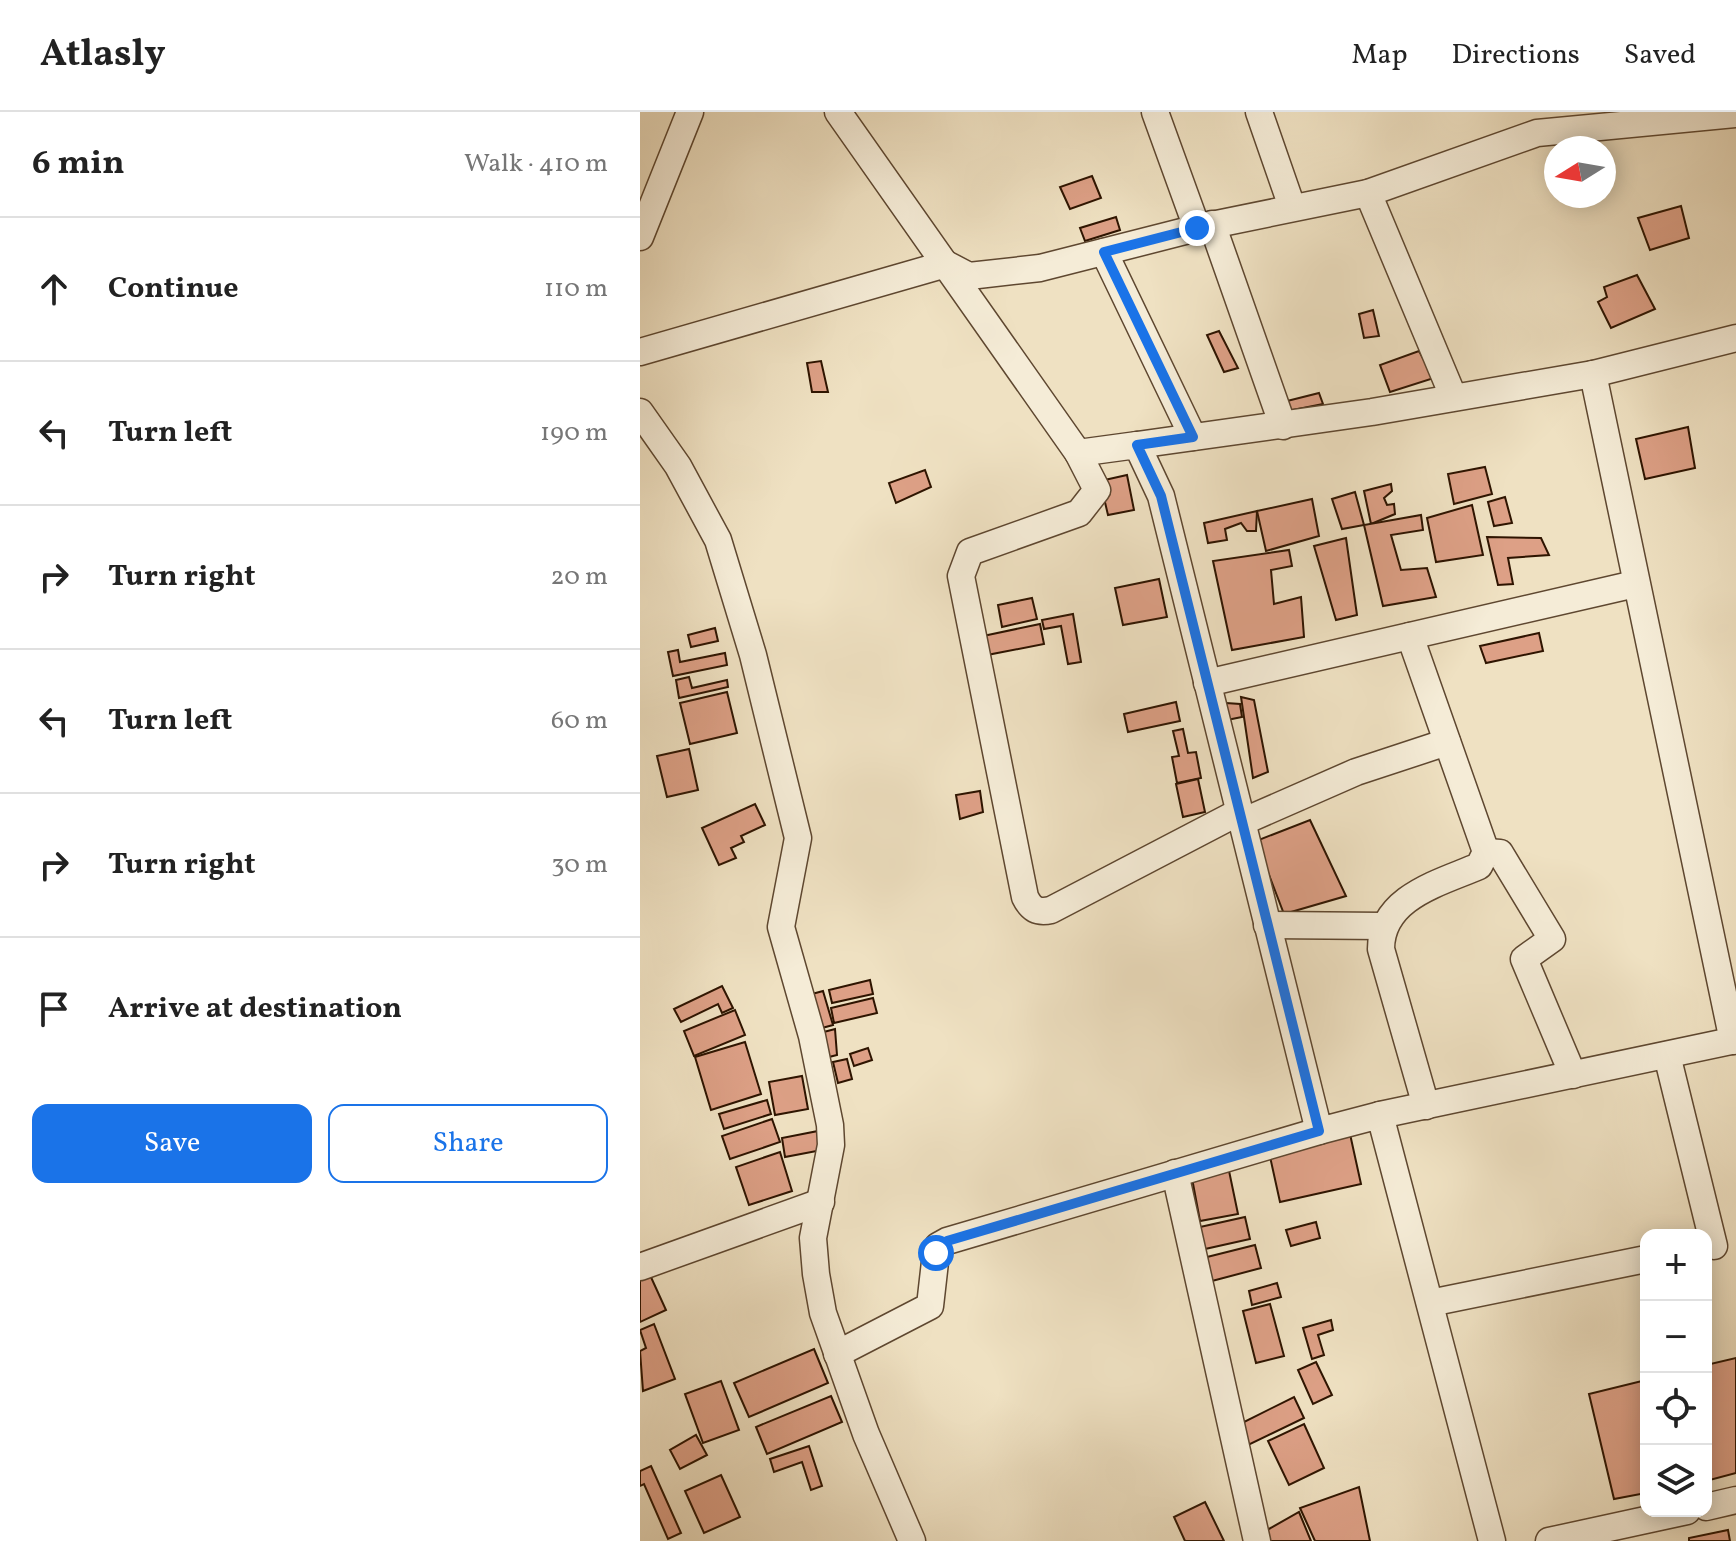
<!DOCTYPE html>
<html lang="en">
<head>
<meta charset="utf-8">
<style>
	:root { --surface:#fff; --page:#f2f2f2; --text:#222; --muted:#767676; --line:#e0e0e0; --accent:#1a73e8 }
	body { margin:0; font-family:Vollkorn,serif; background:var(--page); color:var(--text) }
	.controls { position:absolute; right:24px; bottom:24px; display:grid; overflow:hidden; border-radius:16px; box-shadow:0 4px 20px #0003 }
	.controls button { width:72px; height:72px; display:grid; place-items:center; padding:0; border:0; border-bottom:2px solid var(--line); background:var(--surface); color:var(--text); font:40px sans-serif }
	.compass { position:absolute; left:904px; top:24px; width:72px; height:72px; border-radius:50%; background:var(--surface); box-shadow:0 4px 20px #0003; rotate:259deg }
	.stop { position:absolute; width:24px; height:24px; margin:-18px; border:6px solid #1a73e8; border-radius:50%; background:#fff }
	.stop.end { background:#1a73e8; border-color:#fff; box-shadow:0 2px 8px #0008 }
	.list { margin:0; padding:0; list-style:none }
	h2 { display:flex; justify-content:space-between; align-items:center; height:104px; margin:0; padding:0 32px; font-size:34px }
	h2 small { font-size:26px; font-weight:400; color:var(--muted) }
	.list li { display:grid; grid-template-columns:52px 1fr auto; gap:24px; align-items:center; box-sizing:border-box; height:144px; padding:0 32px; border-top:2px solid var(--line) }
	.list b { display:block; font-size:30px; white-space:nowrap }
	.list em { font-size:26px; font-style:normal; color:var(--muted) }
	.actions { display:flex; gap:16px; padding:24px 32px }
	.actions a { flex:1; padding:18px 0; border:2px solid var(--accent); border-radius:16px; text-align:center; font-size:28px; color:var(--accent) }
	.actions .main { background:var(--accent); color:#fff }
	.icon { flex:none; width:44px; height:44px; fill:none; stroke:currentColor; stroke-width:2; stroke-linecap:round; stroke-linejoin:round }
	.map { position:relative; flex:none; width:1096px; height:1429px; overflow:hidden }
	header { display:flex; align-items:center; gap:48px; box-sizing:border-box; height:112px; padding:0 40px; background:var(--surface); border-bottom:2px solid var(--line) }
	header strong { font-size:38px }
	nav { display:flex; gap:44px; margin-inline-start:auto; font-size:28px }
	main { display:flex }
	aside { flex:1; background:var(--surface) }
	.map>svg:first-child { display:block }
</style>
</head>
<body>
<header>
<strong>Atlasly</strong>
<nav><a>Map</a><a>Directions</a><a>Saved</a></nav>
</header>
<main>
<aside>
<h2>6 min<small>Walk · 410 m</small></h2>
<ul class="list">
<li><svg class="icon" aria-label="ahead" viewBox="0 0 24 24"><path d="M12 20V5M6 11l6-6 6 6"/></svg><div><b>Continue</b></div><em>110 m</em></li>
<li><svg class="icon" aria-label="left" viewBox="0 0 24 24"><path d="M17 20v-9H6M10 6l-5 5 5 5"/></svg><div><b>Turn left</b></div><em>190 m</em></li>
<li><svg class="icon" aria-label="right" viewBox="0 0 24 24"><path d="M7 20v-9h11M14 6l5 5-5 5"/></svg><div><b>Turn right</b></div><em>20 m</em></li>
<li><svg class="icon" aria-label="left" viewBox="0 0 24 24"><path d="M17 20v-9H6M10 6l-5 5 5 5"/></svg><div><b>Turn left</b></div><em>60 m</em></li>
<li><svg class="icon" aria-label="right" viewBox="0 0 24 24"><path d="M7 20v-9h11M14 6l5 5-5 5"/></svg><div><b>Turn right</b></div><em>30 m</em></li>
<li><svg class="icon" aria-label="arrive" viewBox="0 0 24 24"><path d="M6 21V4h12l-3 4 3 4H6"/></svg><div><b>Arrive at destination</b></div></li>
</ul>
<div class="actions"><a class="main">Save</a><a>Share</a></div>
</aside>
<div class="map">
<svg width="1096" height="1429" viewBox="0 0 1096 1429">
	<rect width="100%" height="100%" fill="#efe1c2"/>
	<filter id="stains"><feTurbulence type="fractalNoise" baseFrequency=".0025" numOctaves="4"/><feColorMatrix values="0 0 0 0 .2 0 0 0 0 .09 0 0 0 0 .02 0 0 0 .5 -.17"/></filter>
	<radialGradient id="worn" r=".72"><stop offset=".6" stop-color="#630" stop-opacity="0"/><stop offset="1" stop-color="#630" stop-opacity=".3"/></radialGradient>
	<g fill="#dda086" stroke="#2e1400" stroke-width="2">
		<polygon points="452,64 461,86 430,97 420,75"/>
		<polygon points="1041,94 1049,126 1010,138 998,106"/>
		<polygon points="476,105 480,118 445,129 440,116"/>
		<polygon points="997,163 1015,197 971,216 958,190 967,185 964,175"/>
		<polygon points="733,198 739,224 724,226 719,202"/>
		<polygon points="579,219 598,256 584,260 567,223"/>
		<polygon points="779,239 794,266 750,280 740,253"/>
		<polygon points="181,249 188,280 172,280 167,251"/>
		<polygon points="679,281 683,292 648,299 647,289"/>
		<polygon points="1048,315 1055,356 1005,367 996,327"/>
		<polygon points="845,355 852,382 814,392 808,362"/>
		<polygon points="285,358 291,375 256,391 249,371"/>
		<polygon points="487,363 494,398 468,403 460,369"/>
		<polygon points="751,372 752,379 744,386 747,393 754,392 755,402 731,412 724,379"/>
		<polygon points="715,380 724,413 702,417 692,387"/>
		<polygon points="865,385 872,411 854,414 848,390"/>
		<polygon points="672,387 679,424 626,439 617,399"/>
		<polygon points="832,393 843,443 796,450 787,406"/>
		<polygon points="617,399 616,419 607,419 601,411 585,417 587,428 568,431 564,411"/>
		<polygon points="781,403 783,418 751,423 761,458 787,456 796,485 743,494 724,413"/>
		<polygon points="847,425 901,426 909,443 868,446 873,472 858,473"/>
		<polygon points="706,426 717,503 696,508 674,434"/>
		<polygon points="649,438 652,454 631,458 634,492 661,485 664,525 592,538 573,449"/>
		<polygon points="519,467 527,505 483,513 475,476"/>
		<polygon points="392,486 397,507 362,515 358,493"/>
		<polygon points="433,502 441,550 428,552 421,514 404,517 402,508"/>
		<polygon points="400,512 404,532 347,543 343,524"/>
		<polygon points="75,516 78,529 51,535 48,523"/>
		<polygon points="899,521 903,539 846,551 840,534"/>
		<polygon points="38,538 40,550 85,541 87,553 33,564 28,540"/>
		<polygon points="49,565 52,576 87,568 88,575 39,586 36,568"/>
		<polygon points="87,580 97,621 50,632 40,591"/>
		<polygon points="601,585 614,588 628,660 613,666"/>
		<polygon points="536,590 540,609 488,620 484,602"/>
		<polygon points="586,591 600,592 602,605 587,608"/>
		<polygon points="543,617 548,641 556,640 561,666 537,671 532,645 539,644 533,619"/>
		<polygon points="49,637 58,678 27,685 17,644"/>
		<polygon points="558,667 565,700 543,705 536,672"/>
		<polygon points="340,679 343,700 320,707 316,683"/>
		<polygon points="115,692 125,713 101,724 104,730 91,736 96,746 79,753 62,716"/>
		<polygon points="670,708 706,784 644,802 616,729"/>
		<polygon points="230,868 233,882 192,891 189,878"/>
		<polygon points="82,874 93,896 82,901 78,892 41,910 34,897"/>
		<polygon points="183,879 193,913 182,916 172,882"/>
		<polygon points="233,886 237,901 194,911 191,896"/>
		<polygon points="95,898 105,923 54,944 44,919"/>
		<polygon points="195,917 197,943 189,945 180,921"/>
		<polygon points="105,930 121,982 71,998 55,945"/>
		<polygon points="228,936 232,948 214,954 210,942"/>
		<polygon points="207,947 212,967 198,971 193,950"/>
		<polygon points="162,964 168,997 135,1003 129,970"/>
		<polygon points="127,988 131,1002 84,1017 79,1002"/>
		<polygon points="132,1007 140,1030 90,1047 82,1024"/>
		<polygon points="178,1019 182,1038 145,1045 142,1026"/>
		<polygon points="710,1022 721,1072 640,1090 629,1040"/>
		<polygon points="140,1040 152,1079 109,1093 96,1055"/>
		<polygon points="588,1054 598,1102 560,1109 551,1061"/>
		<polygon points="605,1105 610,1127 565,1137 560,1115"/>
		<polygon points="676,1110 680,1126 651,1134 646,1118"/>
		<polygon points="615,1133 621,1156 572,1169 567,1145"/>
		<polygon points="10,1163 26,1198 0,1210 0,1168"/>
		<polygon points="637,1171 641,1185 612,1193 609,1179"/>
		<polygon points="630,1192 644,1244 616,1251 603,1199"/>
		<polygon points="691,1208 693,1218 678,1223 684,1243 672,1247 663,1216"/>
		<polygon points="14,1212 35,1267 3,1279 0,1239 6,1236 0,1218"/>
		<polygon points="174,1237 188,1271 109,1305 94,1271"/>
		<polygon points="1096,1246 1096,1361 1066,1369 1066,1253"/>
		<polygon points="676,1250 692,1283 673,1292 658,1258"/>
		<polygon points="1006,1268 1006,1381 974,1387 949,1282"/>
		<polygon points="81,1269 99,1318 63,1331 45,1282"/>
		<polygon points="191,1284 202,1310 127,1342 116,1315"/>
		<polygon points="654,1285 664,1306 604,1335 594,1315"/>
		<polygon points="664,1312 684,1356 649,1373 628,1329"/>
		<polygon points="56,1323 67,1343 40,1357 30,1338"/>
		<polygon points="169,1334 182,1374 171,1378 162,1350 134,1360 130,1347"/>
		<polygon points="11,1354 41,1421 28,1427 4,1372 0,1374 0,1359"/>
		<polygon points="81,1363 100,1405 64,1421 45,1379"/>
		<polygon points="719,1375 730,1429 675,1429 660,1396"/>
		<polygon points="565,1390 584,1429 545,1429 534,1405"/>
		<polygon points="659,1400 671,1429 622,1429 620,1422"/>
		<polygon points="1088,1418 1090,1429 1049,1429 1049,1426"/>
	</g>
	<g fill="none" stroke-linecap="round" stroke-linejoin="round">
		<g stroke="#5e4730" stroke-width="29">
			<g id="minor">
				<polyline points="198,0 438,341 497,333 521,384 679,1019 740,1003 852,1429"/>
				<polyline points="515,0 557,116"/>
				<polyline points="619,0 652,95"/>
				<polyline points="728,81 813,284"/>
				<polyline points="572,112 643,314"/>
				<polyline points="0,125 50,0"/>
				<polyline points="464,140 553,325"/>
				<polyline points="0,240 306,152 329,164 400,156 557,116 728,81 897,21 1096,2"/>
				<polyline points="953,262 1093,929"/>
				<polyline points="0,300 38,354 78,428 113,543 158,726 141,815 172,924 190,1013 191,1033 173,1126 176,1162 183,1201 226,1322 272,1429"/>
				<polyline points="497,333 732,300 953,262 1096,226"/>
				<path d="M438,341L457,378L439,401L330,440L321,464L385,785C391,797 397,801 411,798L599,700"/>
				<path d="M770,524L846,740L839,754C800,771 741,785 741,837L786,994"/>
				<polyline points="567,571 995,472"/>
				<polyline points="602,710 716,660 807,630"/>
				<polyline points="846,740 860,741 912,827 884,847 933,963"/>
				<polyline points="627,813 744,814"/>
				<polyline points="1027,943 1074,1134"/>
				<polyline points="740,1003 1096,928"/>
				<polyline points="535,1061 617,1429"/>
				<polyline points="0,1155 181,1090"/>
				<polyline points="790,1191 1006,1147"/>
				<polyline points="197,1242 290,1194 296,1141 298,1134 307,1129 679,1019"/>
				<polyline points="1066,1395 1096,1388"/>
				<polyline points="909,1429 1047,1399"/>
			</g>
		</g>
		<use href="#minor" stroke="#f5ecd7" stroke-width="26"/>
	</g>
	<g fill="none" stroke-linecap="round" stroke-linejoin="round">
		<polyline stroke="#1a73e8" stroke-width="10" points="296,1141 298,1134 307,1129 679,1019 521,384 497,333 553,325 464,140 557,116"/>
	</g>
	<rect width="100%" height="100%" filter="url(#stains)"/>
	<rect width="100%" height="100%" fill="url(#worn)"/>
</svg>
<div class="controls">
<button>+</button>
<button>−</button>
<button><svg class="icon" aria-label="locate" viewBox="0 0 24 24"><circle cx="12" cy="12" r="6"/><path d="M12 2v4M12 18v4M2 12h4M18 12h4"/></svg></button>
<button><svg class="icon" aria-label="layers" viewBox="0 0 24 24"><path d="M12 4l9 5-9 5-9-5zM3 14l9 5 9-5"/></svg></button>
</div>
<svg class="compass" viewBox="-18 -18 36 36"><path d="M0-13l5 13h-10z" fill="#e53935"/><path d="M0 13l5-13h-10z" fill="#767676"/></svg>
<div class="stop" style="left:296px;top:1141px"></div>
<div class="stop end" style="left:557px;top:116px"></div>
</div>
</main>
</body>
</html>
